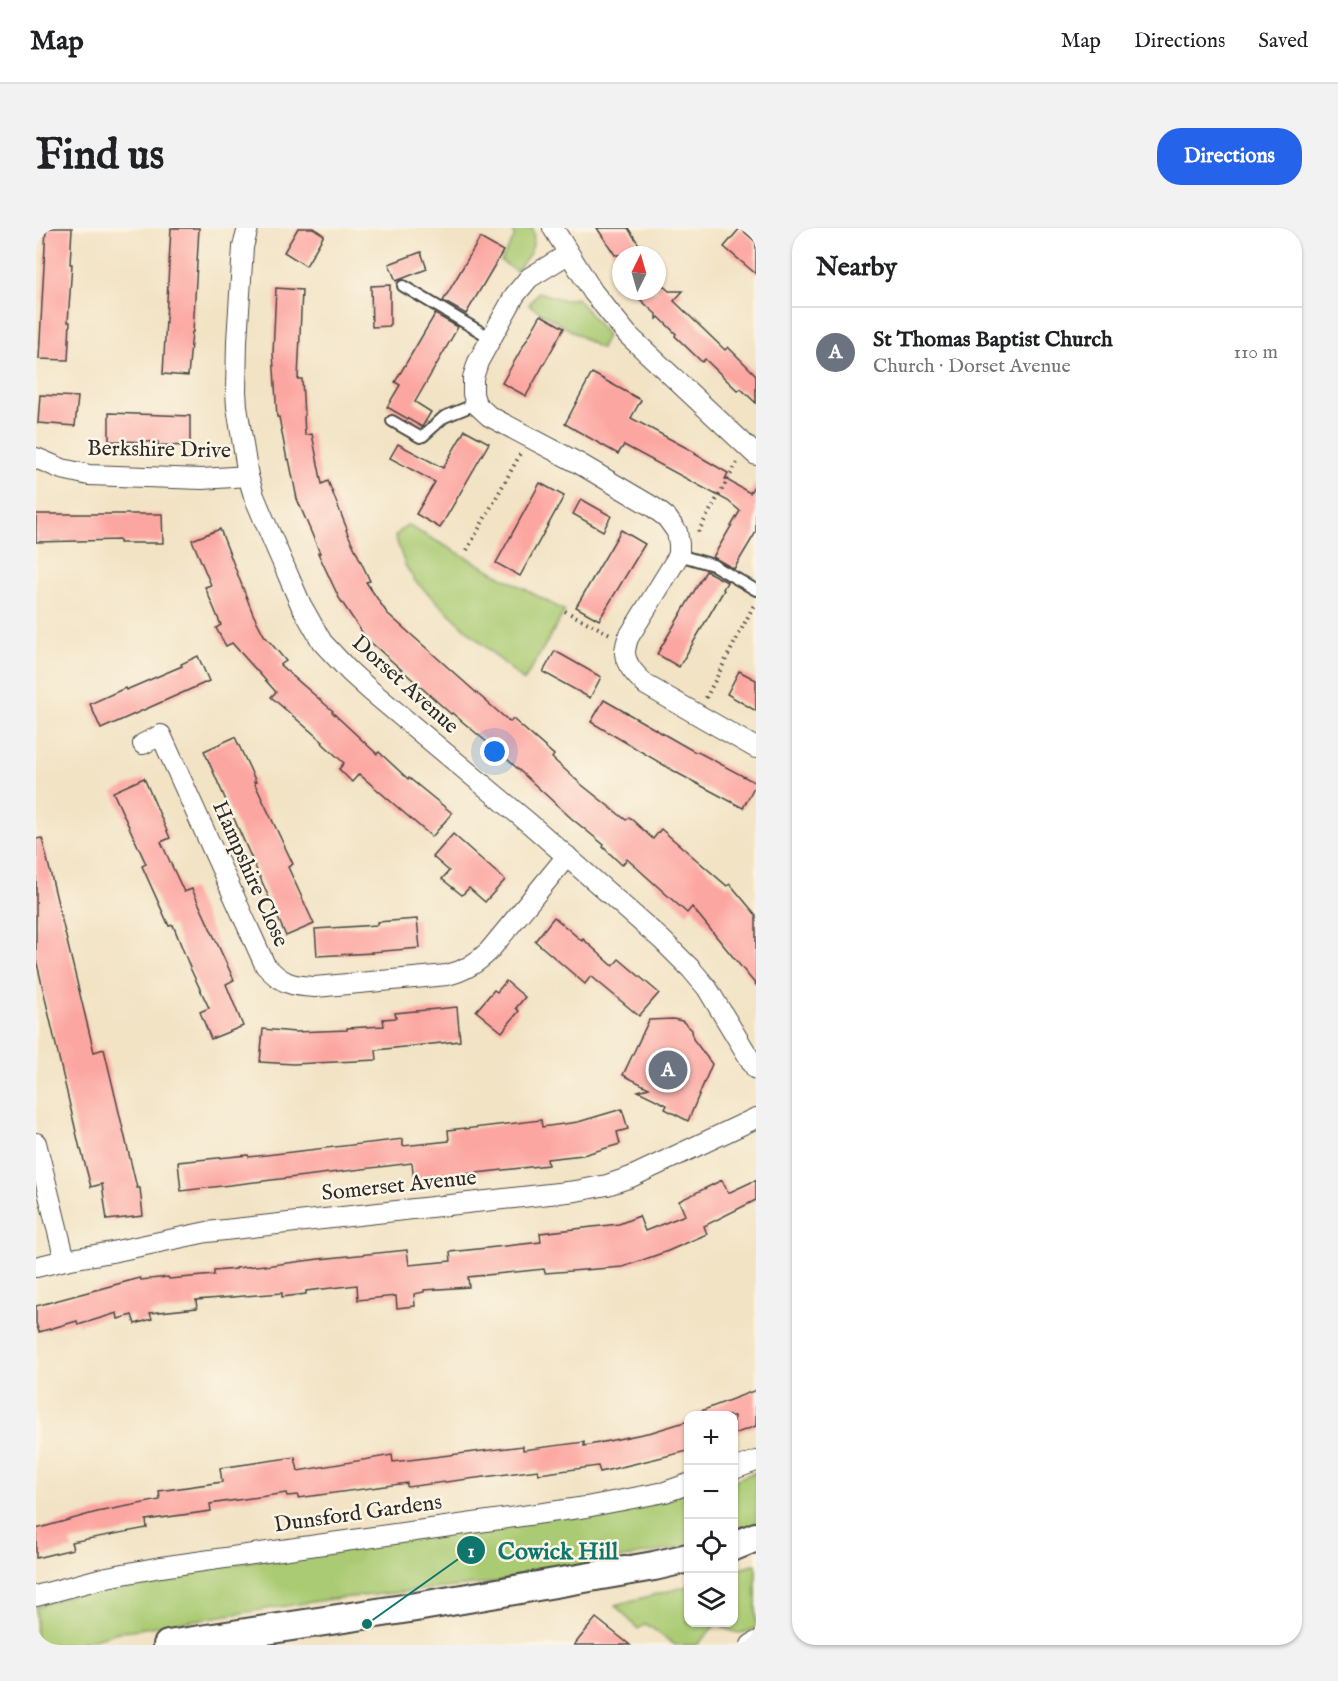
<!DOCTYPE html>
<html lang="en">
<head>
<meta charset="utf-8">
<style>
	:root { --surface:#fff; --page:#f2f2f2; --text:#202124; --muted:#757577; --line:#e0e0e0; --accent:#2563eb }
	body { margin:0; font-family:"IM FELL English",serif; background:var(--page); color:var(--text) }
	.controls { position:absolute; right:18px; bottom:18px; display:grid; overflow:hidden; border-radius:12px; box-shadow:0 2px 4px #0004 }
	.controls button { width:54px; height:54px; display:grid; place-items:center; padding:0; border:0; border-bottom:2px solid var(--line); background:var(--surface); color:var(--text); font:30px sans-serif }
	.compass { position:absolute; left:576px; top:18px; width:54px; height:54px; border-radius:50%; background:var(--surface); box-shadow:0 2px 4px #0004; rotate:5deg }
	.you { position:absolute; left:459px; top:524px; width:21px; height:21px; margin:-15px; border:4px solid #fff; border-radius:50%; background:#1a73e8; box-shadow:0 0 0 9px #1a73e833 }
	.badge { display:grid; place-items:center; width:39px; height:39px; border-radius:50%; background:var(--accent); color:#fff; font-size:20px; font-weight:700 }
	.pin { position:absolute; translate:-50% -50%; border:3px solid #fff; box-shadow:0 2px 6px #0006 }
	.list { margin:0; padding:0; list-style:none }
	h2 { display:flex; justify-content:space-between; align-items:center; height:78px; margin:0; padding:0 24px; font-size:26px }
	h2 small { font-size:20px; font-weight:400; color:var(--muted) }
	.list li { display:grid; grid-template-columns:39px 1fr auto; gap:18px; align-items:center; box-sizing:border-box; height:90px; padding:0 24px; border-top:2px solid var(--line) }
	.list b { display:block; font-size:22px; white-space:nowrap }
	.list p { margin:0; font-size:20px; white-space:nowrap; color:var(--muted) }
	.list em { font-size:20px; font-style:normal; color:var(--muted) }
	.icon { flex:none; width:33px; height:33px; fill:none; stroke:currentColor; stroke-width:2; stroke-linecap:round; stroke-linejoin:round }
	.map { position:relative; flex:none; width:720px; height:1417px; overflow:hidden; border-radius:24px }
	header { display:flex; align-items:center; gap:36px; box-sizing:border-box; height:84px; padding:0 30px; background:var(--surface); border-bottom:2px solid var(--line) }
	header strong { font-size:28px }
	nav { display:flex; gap:33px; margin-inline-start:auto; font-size:21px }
	.intro { display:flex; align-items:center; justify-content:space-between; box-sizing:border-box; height:144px; padding:0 36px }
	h1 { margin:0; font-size:42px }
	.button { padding:15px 27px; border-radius:24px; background:var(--accent); color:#fff; font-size:21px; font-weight:700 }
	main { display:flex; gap:36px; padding:0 36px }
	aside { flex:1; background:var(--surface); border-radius:24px; box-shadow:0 2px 4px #0004 }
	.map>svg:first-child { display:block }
</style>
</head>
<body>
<header>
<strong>Map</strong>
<nav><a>Map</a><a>Directions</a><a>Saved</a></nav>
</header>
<div class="intro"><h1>Find us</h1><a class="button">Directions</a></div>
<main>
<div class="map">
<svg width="720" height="1417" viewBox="0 0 720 1417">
	<rect width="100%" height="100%" fill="#fcf5e5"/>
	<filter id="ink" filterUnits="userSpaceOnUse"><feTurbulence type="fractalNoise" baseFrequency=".0167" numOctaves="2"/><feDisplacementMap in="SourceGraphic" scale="12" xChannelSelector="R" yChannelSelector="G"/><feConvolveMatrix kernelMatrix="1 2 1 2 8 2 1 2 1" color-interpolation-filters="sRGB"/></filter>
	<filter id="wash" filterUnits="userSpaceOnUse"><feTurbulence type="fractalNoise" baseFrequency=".008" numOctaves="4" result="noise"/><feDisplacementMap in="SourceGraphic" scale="24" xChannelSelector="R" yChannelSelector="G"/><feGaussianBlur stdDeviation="1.35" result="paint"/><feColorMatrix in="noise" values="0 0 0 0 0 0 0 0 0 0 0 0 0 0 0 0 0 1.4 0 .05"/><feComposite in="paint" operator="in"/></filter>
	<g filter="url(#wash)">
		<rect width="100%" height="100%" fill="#f2e3c5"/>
		<g fill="#aacb73" stroke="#6a7b4f" stroke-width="1.5">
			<path d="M477,0H497C500,21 493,28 480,43L465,33L478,10Z"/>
			<polygon points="502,64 528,72 541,70 571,107 565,121 493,77"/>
			<polygon points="371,297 529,383 488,453 433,404 379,353 369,337 359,308"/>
			<polygon points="720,1244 720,1296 698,1304 698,1252"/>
			<polygon points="652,1265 652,1318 448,1356 295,1371 82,1404 37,1417 0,1417 0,1379 44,1364 117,1348"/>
			<path d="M720,1336V1400C702,1409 696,1404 681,1395L661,1417H639L610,1396L602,1401L579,1377L652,1358V1394H698V1343Z"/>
		</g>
		<g id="blocks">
			<g fill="#fca6a1">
				<polygon points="10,0 36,0 34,36 36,36 32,94 34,94 32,132 3,131"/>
				<polygon points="135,0 163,0 157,104 156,104 152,148 127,146"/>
				<polygon points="262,0 277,0 288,7 270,38 248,24"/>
				<polygon points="561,0 592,0 610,27 579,27"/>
				<polygon points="704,0 720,14 720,46 688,19"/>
				<polygon points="444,10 467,23 430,86 407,73"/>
				<polygon points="385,24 391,41 360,53 353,36"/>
				<polygon points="621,52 633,63 647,63 638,73 689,122 692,119 720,147 720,175 705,161 702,163 669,131 666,134 639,108 640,106 623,89 621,91 621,87 595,63 621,63"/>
				<polygon points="354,57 354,98 336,99 335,58"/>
				<polygon points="240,60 266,62 262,151 266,151 269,207 276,206 286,256 292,253 311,301 310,302 334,353 330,354 351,385 444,468 474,494 477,491 518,527 516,530 546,557 590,592 593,589 617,611 625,601 691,658 694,656 720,687 720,757 656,679 651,685 591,631 586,637 567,619 568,617 535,590 470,530 416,485 415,486 330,410 303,370 282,325 284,325 261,271 253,231 251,232 243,189 241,189 237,125"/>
				<polygon points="399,86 422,99 379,174 395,184 386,199 351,179 364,157 359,154"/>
				<polygon points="505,87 528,100 490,168 466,155"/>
				<polygon points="556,145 605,172 595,190 660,225 659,226 692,245 689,251 714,265 720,254 720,304 698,341 677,329 704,283 692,273 588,217 582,226 529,196"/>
				<polygon points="4,167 42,169 39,198 2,195"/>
				<polygon points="73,185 154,188 154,218 122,217 122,214 73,213"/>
				<polygon points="429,202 453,215 404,300 380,286 399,254 354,230 362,216 407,240"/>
				<polygon points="504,255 528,268 484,348 460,335"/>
				<polygon points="545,271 575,288 567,303 537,286"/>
				<polygon points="0,286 126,286 127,315 84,315 84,312 0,314"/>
				<polygon points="184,301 217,386 228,407 250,433 244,437 297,483 296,484 341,526 343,524 372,551 373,550 416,585 396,609 323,546 316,554 303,541 308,535 286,515 287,514 235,469 240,464 196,415 190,418 180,400 185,397 169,359 175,357 156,312"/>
				<polygon points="585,302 609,316 563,392 540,379"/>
				<polygon points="670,343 691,354 687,361 688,362 643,439 621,426"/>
				<polygon points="519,423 565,449 554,470 507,444"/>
				<polygon points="162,428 173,453 65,501 54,476 89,460 90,462 146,438 145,436"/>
				<polygon points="703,443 720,452 720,483 691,466"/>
				<polygon points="568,472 659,524 662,524 720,555 707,580 643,546 555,494"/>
				<polygon points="199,509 220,554 218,554 257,636 252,639 278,696 250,708 168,523"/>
				<polygon points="108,550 134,610 125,614 148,664 156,661 198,752 190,756 207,798 175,811 164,784 173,780 155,742 137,697 133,698 106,638 110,636 77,564"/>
				<polygon points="417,606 469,652 449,674 433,660 426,667 406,651 413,643 397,629"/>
				<polygon points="6,610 58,824 68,821 101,960 104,960 107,988 71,992 66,956 55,959 45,921 44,921 0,731 0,611"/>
				<polygon points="518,689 546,713 547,711 577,738 583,731 623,765 603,788 555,748 549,756 499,713"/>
				<polygon points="381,691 384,720 335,724 336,725 281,728 279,701 341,697 341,694"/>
				<polygon points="470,753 489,769 480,780 483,783 466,804 440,783 458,762 461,764"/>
				<polygon points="421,779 424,813 340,822 341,832 257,836 224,834 227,801 259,804 311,802 311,800 348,798 347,791 360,790 359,785"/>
				<polygon points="637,791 646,793 653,799 656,802 657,811 676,836 652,893 629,881 631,877 602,863 613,860 587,847 613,792"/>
				<polygon points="586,881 592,901 581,904 584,916 547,927 511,931 512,937 404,949 405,952 378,955 376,935 145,963 142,934 212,927 213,929 367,911 367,918 413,913 412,902 429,900 429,901 505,892 506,899 542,894"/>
				<polygon points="686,952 692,965 720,952 720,972 668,998 671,1006 632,1023 587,1039 509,1045 508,1041 432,1049 433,1059 388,1062 388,1064 378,1066 379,1078 361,1080 360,1068 322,1072 321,1057 270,1063 270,1066 246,1069 246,1065 160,1072 161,1080 114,1085 116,1091 99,1096 96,1087 82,1091 81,1085 42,1097 41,1093 3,1104 0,1095 0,1078 104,1050 105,1052 132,1049 133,1051 178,1047 178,1043 200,1041 200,1040 229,1037 229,1038 283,1031 371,1022 373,1037 415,1033 414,1024 505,1014 504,1005 583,996 603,988 609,1003 649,987 643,973"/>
				<polygon points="720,1162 720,1198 698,1206 698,1188 657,1188 657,1186"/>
				<polygon points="652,1193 652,1223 564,1244 562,1238 503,1246 502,1242 371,1259 371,1255 262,1270 262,1267 251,1268 250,1265 174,1276 175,1283 110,1292 111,1300 35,1314 37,1321 0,1330 0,1301 61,1284 124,1272 123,1263 186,1254 184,1240 259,1229 262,1243 356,1227 357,1234 487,1218 487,1222 548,1214 548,1218 616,1204"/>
				<polygon points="560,1390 594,1417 538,1417"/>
			</g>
		</g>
	</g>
	<g filter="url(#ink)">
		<use href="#blocks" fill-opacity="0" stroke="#494742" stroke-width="1.5"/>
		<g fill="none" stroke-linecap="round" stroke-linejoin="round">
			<g stroke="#494742" stroke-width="14">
				<g id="service">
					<polyline points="367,58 455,110"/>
					<polyline points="356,193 384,209 387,208 408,189 440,176"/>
					<polyline points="643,327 677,337 720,362"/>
				</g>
			</g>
			<g stroke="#494742" stroke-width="22">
				<g id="minor">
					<polyline points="212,0 207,19 201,113 200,163 201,179 212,248 218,268 229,294 265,377 286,414 313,443 335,463 494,596 626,712 655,741 671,760 720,841"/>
					<polyline points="517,0 557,64 592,107 720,227"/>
					<path d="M532,26L493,50L479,67L442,134L437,150V166L440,176L453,188L544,236L617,279L631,290L641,304L643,316V327L592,410C591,414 589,420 589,425C590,438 601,448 610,457L720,520"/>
					<polyline points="0,230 26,241 53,247 166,251 212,248"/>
					<path d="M107,516L125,507L229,737C245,755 255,758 279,759L411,747C429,743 441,735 453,723L531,628"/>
					<polyline points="0,915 29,1032"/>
					<polyline points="0,1039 29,1032 76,1024 171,1004 540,963 571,957 595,949 720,890"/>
					<polyline points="698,1241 720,1233"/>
					<polyline points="0,1368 71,1349 125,1339 550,1279 629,1264 652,1256"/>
					<polyline points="715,1417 720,1414"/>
				</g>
			</g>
			<g stroke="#494742" stroke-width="32">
				<g id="secondary">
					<polyline points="698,1318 720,1309"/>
					<polyline points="132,1417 380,1379 618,1338 652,1330"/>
				</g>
			</g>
			<g stroke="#494742" stroke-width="4" stroke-dasharray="1.5 4.5" stroke-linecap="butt">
				<polyline points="662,304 701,235"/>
				<polyline points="431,322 485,225"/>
				<polyline points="529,383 574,406"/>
				<polyline points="670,470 719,375"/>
			</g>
			<use href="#service" stroke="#fff" stroke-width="10"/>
			<use href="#minor" stroke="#fff" stroke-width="20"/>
			<use href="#secondary" stroke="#fff" stroke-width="28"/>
		</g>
	</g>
	<g text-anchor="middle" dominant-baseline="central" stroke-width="5" stroke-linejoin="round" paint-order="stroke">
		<g font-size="22" fill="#2b2b2b" stroke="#fcf5e5">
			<text transform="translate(123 222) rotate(1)">Berkshire Drive</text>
			<text transform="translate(369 457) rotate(42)">Dorset Avenue</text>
			<text transform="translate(214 646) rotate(66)">Hampshire Close</text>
			<text transform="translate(363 958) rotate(-6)">Somerset Avenue</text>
			<text transform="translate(322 1286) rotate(-8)">Dunsford Gardens</text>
		</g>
	</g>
	<path fill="none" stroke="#0f766e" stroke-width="2" d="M331 1396L435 1322"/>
	<g fill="#0f766e" stroke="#fcf5e5" stroke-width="2">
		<circle cx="331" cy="1396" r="6"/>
		<circle cx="435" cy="1322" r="15"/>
	</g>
	<g font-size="18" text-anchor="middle" font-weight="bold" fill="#fff">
		<text x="435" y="1329">1</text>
	</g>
	<g font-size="24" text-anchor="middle" font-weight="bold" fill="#0f766e" stroke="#fcf5e5" stroke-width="5" stroke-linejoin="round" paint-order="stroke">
		<text x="522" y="1331">Cowick Hill</text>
	</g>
</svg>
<div class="controls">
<button>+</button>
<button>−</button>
<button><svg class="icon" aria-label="locate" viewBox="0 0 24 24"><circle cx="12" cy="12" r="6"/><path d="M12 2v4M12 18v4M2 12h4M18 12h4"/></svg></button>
<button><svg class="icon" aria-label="layers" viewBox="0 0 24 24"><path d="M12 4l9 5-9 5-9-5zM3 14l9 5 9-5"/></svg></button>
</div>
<svg class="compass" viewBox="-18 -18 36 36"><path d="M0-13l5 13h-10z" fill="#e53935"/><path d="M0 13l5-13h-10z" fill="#757577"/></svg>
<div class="you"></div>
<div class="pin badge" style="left:632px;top:842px;background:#6b7280">A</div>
</div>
<aside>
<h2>Nearby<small></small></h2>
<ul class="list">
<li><span class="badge" style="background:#6b7280">A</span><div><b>St Thomas Baptist Church</b><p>Church · Dorset Avenue</p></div><em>110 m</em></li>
</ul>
</aside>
</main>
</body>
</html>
